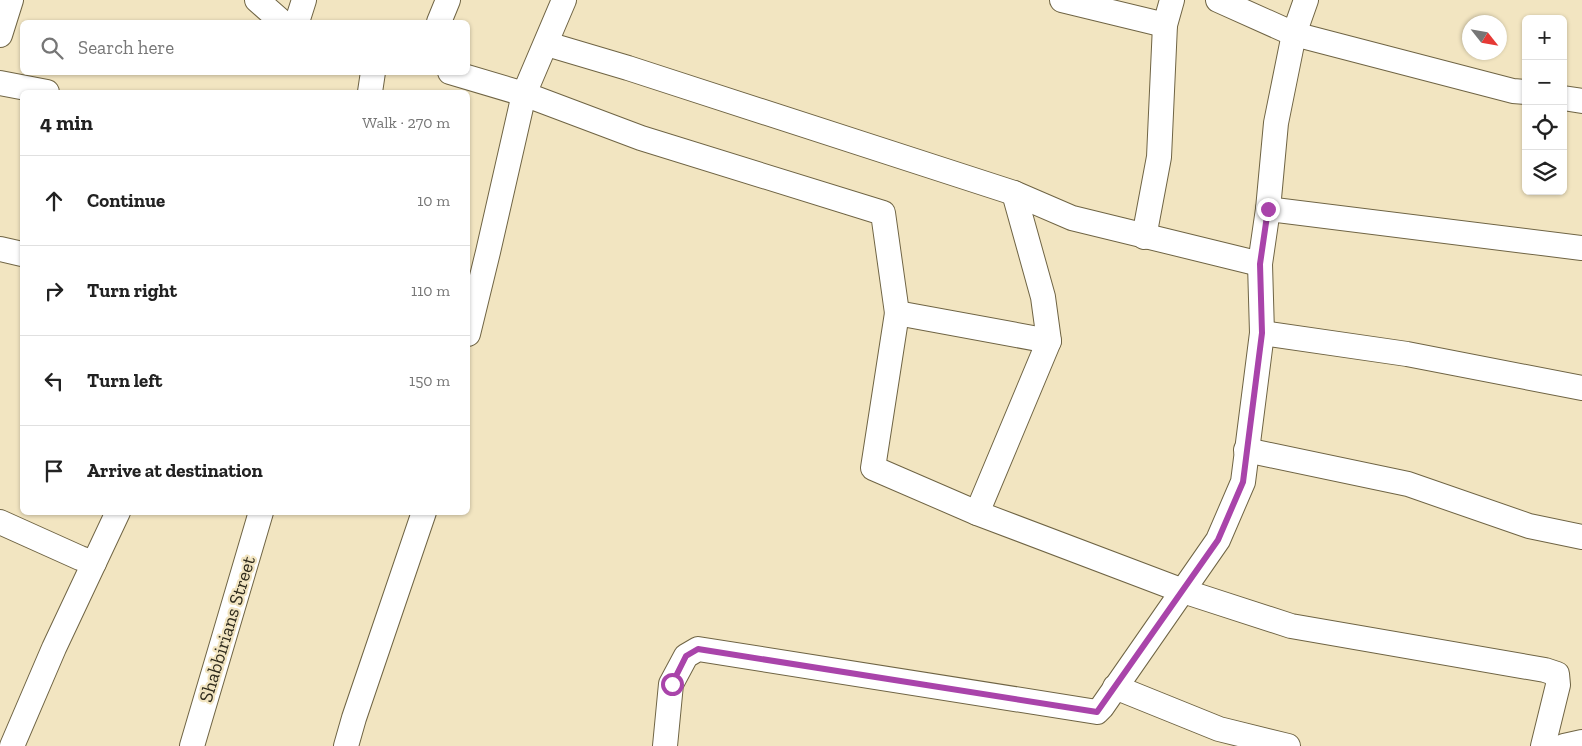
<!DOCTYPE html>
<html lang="en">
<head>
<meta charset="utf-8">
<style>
	:root { --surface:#fff; --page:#f2f2f2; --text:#222; --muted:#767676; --line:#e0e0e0 }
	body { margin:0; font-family:"Zilla Slab",serif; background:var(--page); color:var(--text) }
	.controls { position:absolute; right:15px; top:15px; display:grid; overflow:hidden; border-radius:8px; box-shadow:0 1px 4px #0004 }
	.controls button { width:45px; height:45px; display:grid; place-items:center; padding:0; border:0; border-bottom:1px solid var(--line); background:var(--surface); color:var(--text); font:25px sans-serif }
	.compass { position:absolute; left:1462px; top:15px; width:45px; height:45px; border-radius:50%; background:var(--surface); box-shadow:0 1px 4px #0004; rotate:121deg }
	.stop { position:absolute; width:15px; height:15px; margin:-11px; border:4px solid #a944aa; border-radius:50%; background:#fff }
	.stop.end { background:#a944aa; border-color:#fff; box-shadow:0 1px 5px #0008 }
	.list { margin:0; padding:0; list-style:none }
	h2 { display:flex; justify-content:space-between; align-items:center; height:65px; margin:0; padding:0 20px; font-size:21px }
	h2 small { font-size:16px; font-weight:400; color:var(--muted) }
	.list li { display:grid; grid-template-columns:32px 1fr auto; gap:15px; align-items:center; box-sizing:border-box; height:90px; padding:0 20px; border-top:1px solid var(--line) }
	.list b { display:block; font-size:19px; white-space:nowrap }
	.list em { font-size:16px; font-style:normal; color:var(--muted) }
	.icon { flex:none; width:28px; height:28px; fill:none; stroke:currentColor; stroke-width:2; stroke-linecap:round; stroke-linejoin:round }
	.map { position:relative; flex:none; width:1582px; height:746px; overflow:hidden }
	.search { position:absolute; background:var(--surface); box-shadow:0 1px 4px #0004; left:20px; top:20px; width:450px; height:55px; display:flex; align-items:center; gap:12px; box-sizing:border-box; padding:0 18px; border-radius:8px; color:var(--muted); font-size:19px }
	.panel { position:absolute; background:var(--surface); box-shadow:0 1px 4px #0004; left:20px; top:90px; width:450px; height:425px; border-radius:8px }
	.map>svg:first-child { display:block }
</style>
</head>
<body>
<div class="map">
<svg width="1582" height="746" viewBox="0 0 1582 746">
	<rect width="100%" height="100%" fill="#f2e5c1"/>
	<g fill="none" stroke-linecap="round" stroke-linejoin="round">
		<g stroke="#6f6444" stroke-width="26">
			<g id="minor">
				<polyline points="257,0 282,22"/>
				<polyline points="1062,0 1165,25"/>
				<polyline points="1218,0 1294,34 1513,91 1526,92"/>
				<polyline points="297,22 304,0"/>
				<polyline points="439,22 448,0"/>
				<polyline points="0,35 11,0"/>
				<polyline points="547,44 628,68 1014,193 1072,218 1260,264"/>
				<polyline points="450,72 524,94 641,138 883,213 897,313"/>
				<polyline points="0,83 47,92"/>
				<polyline points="370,92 373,72"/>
				<polyline points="1563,98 1582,101"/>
				<polyline points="1268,209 1582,248"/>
				<polyline points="1144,237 1159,157 1165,25 1172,0"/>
				<polyline points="0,249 22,254"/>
				<polyline points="1262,333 1407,354 1582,388"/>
				<polyline points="468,334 488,252 524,94 564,0"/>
				<polyline points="1049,341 897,313 873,468 977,513 1183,591 1291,626 1545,670 1557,674 1558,685 1543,746"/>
				<polyline points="1246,450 1408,484 1529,526 1582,537"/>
				<polyline points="977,513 1049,341 1043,297 1014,193"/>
				<polyline points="0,522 80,558 94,563"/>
				<polyline points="1115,687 1219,729 1288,746"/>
				<polyline points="12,746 54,648 118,512"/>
				<polyline points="192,746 261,512"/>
				<polyline points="346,746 354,718 424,512"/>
				<polyline points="665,746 671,684 686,656 698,649 1097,712 1102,707 1218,540 1243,482 1262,333 1260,264 1268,209 1276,123 1294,34 1306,0"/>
				<polyline points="1564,746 1582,742"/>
			</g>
		</g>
		<use href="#minor" stroke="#fff" stroke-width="24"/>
	</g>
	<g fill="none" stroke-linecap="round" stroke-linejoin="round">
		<polyline stroke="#a944aa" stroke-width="6" points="672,684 686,656 698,649 1097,712 1218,540 1243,482 1262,333 1260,264 1268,209"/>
	</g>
	<g text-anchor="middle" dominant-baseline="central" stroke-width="4.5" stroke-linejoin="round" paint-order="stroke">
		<g font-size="19" fill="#2e2a1c" stroke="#f2e5c1">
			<text transform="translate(227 629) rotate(-73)">Shabbirians Street</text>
		</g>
	</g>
</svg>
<div class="controls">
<button>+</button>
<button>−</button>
<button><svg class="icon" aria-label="locate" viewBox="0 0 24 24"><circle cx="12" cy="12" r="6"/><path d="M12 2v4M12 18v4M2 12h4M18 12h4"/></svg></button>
<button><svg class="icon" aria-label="layers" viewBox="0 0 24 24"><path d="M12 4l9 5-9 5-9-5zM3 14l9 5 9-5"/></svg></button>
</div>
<svg class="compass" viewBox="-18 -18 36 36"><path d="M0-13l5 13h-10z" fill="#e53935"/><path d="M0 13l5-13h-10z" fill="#767676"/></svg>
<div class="stop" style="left:672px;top:684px"></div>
<div class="stop end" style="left:1268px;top:209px"></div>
<div class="search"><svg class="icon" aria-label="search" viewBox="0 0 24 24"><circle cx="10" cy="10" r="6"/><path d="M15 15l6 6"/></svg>Search here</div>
<section class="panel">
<h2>4 min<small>Walk · 270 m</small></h2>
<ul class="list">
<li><svg class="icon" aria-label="ahead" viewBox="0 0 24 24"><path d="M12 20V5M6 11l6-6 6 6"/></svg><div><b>Continue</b></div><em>10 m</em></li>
<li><svg class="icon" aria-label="right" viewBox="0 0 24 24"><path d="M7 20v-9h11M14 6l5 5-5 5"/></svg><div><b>Turn right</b></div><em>110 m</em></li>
<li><svg class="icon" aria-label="left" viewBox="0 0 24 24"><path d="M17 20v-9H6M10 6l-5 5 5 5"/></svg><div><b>Turn left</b></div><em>150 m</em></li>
<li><svg class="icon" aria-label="arrive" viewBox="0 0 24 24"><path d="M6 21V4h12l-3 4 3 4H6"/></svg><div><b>Arrive at destination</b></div></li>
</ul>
</section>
</div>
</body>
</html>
